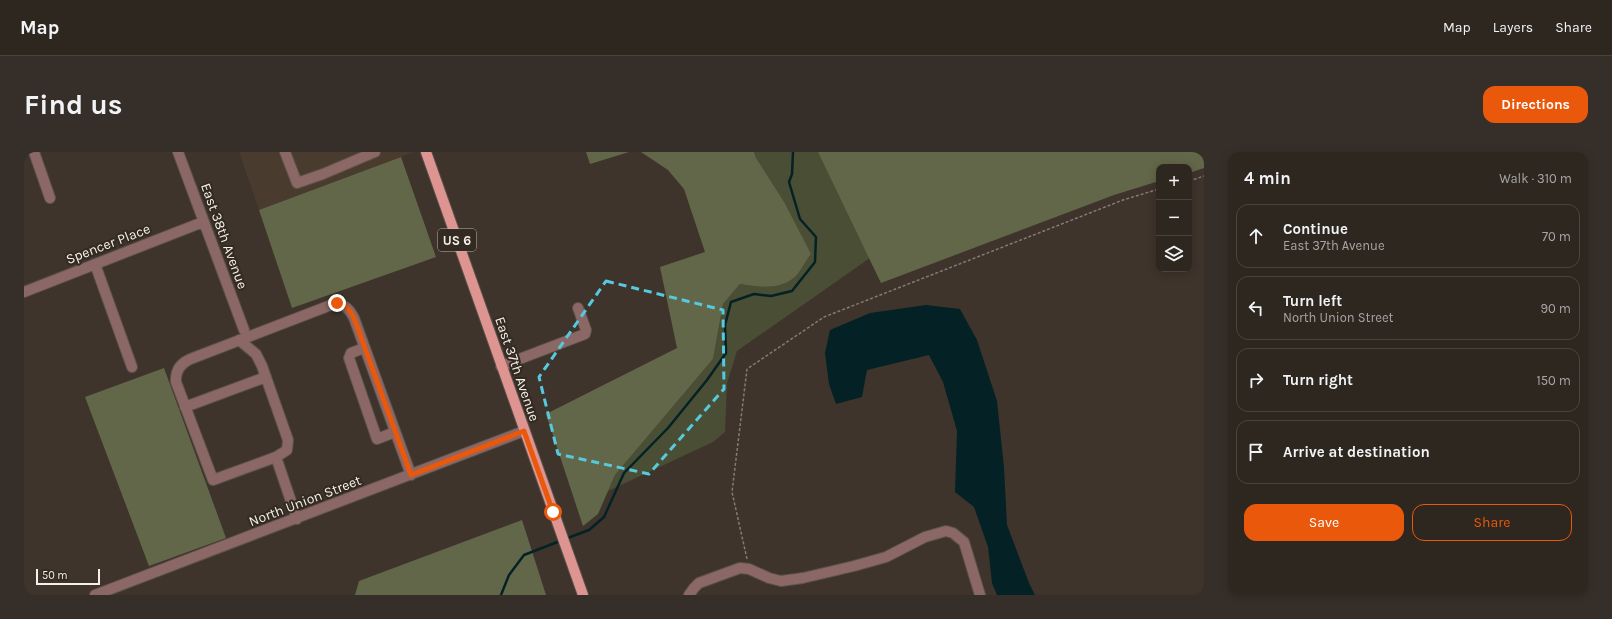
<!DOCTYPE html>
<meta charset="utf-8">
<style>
:root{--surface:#2e2720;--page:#362f29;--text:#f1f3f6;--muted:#a7a5a5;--line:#49443e;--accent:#ea580c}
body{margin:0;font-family:Karla,sans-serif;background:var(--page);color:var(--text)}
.controls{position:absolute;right:12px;top:12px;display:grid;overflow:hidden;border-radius:8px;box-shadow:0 2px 10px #0003}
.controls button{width:36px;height:36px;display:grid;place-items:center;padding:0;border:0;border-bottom:1px solid var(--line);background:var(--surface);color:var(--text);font:20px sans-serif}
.scale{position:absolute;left:12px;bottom:10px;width:64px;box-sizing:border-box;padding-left:4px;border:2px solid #f6f0ea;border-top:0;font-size:11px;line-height:14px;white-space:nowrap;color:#f6f0ea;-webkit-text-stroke:3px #332a21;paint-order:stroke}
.stop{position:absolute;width:12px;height:12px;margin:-9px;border:3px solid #ea580c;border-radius:50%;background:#fff}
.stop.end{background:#ea580c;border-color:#fff;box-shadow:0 1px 4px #0008}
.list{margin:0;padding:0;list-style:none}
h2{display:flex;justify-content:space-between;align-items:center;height:52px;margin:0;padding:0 16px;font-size:17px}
h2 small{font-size:13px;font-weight:400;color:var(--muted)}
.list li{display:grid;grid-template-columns:26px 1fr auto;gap:12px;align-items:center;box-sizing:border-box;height:64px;margin:0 8px 8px;padding:0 8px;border:1px solid var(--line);border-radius:12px}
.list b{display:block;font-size:15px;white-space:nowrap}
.list p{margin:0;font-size:13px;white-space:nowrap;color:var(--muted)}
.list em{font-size:13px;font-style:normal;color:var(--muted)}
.actions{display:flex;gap:8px;padding:12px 16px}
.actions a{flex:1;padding:9px 0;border:1px solid var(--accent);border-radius:12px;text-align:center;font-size:14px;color:var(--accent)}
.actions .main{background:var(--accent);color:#fff}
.icon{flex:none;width:22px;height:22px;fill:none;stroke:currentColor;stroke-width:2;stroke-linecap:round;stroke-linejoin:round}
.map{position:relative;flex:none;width:1180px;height:443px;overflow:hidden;border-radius:12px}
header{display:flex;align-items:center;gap:24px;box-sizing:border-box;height:56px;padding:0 20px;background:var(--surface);border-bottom:1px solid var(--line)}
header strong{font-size:19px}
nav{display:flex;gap:22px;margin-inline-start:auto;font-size:14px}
.intro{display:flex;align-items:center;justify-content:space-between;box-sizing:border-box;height:96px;padding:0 24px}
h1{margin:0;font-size:28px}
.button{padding:10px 18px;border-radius:12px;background:var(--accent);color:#fff;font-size:14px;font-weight:700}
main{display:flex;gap:24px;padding:0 24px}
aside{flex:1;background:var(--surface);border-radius:12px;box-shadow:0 2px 10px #0003}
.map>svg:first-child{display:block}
.commercial{fill:#493b2d}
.green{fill:#4a4e35}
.forest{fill:#636749}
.water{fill:#042226}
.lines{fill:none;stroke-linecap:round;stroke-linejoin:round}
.stream{stroke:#042226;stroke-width:2.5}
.minor-casing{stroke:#5b524a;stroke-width:12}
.major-casing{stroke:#5b524a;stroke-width:12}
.path{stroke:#847b73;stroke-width:1.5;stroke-dasharray:3 2;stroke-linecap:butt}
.minor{stroke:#8b6765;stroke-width:10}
.major{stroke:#de9592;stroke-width:10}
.route{stroke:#ea580c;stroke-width:5}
.marked{fill:none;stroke:#55cade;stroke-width:3;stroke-dasharray:8 5;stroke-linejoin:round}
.labels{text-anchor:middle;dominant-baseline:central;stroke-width:4;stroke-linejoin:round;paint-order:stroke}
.shield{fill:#332a21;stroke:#bcb5ae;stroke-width:1}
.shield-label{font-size:13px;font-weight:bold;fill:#f6f0ea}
.street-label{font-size:14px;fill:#f6f0ea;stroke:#332a21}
</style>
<header>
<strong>Map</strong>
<nav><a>Map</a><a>Layers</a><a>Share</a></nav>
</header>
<div class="intro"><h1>Find us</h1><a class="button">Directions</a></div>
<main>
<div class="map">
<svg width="1180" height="443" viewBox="0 0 1180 443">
<rect width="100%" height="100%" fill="#3e342b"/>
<path class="commercial" d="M215,0H390L235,58Z"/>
<path class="green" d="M730,0H794L846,106L713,199L703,231L701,280L689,290L584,339L591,323L689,207L699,152L716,132C736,135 757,139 773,123C778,117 782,108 787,102L732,6Z"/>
<path class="forest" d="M562,0H605L566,12Z
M617,0H730L732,6L760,50L787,102C782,108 778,117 773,123C757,139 736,135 716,132L699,152L689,207L591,323L574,362L559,374L522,262L653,196L636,115L681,100L660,37L644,18Z
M794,0H1180V16L1165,21V15H1135V29L1090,43L857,131Z
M377,5L412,105L268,156L235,58Z
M140,216L202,386L125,414L61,245Z
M498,368L522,443H331L335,429Z"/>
<path class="water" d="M902,153L936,157L953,188L973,249L980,315L983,373L1005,431L1011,443H973L968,431L964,395L950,355L931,340L933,279L919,230L905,203L843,218L838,245L812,252L805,232L801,201L806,178L846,161Z"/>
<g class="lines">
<path class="stream" d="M541,387L565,378L580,365L600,321L644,276L683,228L702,201L701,173L707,150L730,142L747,144L768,139L791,110L792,85L776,67L765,30L768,22L769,0
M477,443L485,423L500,403L536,389"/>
<g class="minor-casing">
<path id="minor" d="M10,0L26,46
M154,0L220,178
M261,0L273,31L299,22L351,0
M71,112L108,215
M0,140L179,70
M215,188L232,202L238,214L264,288L263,298L252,305
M340,196L327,201L325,206L353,287L371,280
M477,214L561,182L562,178L554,156
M161,255L242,225
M273,367L252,305L189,328L152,230C151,217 158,210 169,206L307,153C319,150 325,156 330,166L387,323
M71,443L500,279
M665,443L670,436L675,431L716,416L725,417L745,426L757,429L779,426L830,414L862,405L901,385L922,379L929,381L940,390L956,443"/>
</g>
<g class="major-casing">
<path id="major" d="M402,0L559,443"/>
</g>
<path class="path" d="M1165,29L1180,24
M723,407L708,340L723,217L800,165L1099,48L1135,37"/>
<use href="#minor" class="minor"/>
<use href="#major" class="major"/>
</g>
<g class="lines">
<path class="route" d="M313,151C322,153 326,158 330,166L387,323L500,279L529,360"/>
</g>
<path class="marked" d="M582,129L699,158L700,237L625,322L534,302L515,225Z"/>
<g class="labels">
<rect class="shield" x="414" y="77" width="38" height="22" rx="3"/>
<g class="shield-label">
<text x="433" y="88">US 6</text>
</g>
<g class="street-label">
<text transform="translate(200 84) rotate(70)">East 38th Avenue</text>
<text transform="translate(84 92) rotate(-21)">Spencer Place</text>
<text transform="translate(493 217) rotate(71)">East 37th Avenue</text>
<text transform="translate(281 349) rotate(-21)">North Union Street</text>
</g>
</g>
</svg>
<div class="controls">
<button>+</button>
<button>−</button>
<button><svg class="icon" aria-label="layers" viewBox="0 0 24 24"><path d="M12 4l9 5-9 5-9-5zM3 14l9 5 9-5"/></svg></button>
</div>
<div class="scale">50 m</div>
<div class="stop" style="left:529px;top:360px"></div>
<div class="stop end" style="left:313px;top:151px"></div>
</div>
<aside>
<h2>4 min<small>Walk · 310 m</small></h2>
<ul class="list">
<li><svg class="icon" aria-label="ahead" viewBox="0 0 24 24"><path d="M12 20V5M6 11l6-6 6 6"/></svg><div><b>Continue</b><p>East 37th Avenue</p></div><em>70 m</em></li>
<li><svg class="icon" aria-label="left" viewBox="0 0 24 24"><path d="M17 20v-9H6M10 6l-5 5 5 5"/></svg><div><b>Turn left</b><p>North Union Street</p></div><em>90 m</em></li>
<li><svg class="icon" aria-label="right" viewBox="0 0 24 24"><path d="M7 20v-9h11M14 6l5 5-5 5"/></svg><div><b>Turn right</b></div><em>150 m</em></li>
<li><svg class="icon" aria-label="arrive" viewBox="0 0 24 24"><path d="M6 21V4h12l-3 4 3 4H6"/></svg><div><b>Arrive at destination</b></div></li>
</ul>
<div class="actions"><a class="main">Save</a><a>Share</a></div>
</aside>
</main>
